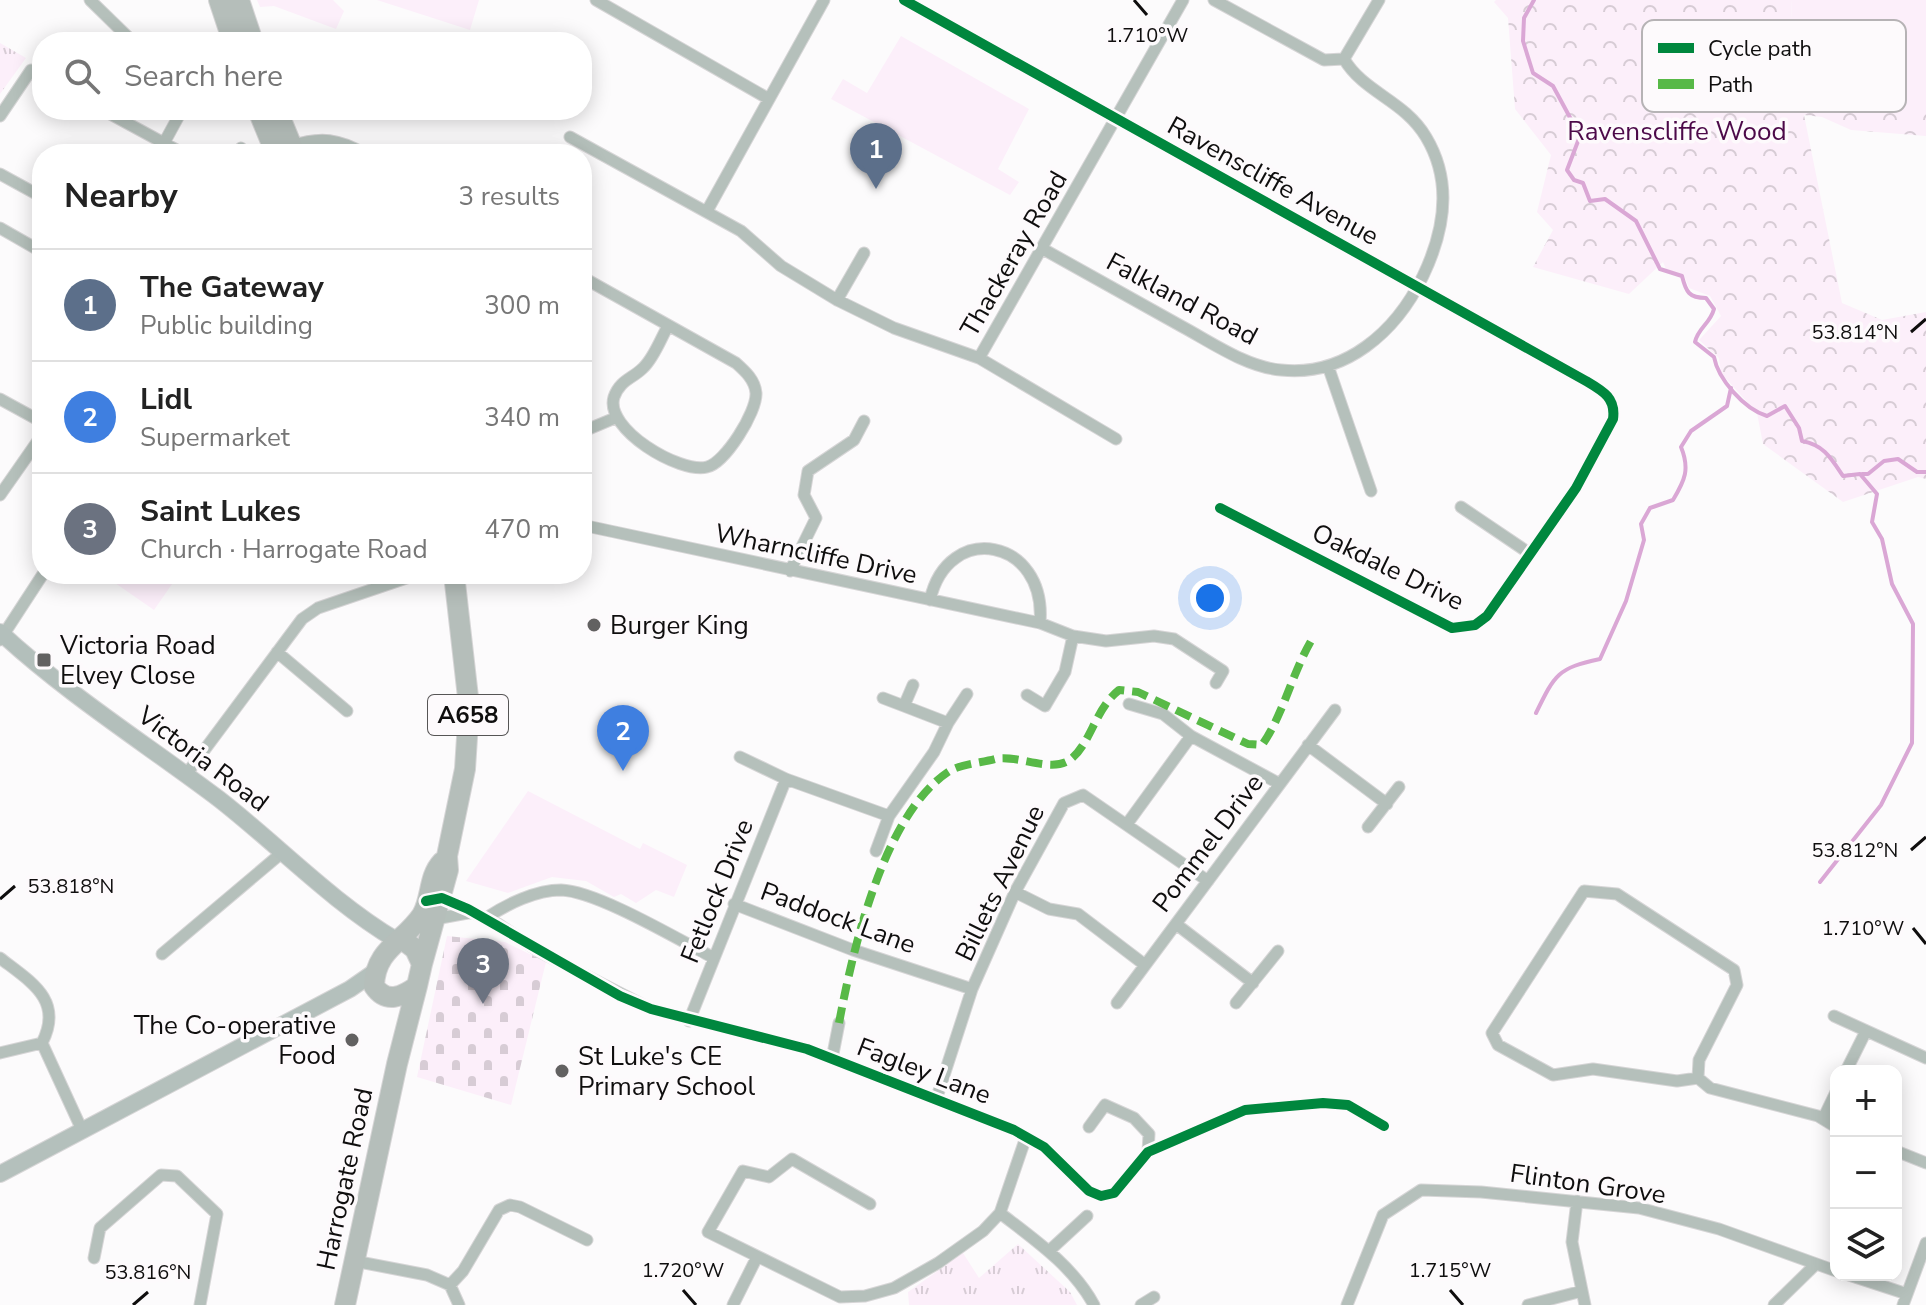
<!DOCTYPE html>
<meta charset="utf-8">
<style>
:root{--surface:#fff;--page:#f2f2f2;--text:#222;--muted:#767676;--line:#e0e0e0;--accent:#7c3aed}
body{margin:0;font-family:"Nunito Sans",sans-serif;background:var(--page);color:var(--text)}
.controls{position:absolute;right:24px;bottom:24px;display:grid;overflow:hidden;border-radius:16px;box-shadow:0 4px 20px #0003}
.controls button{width:72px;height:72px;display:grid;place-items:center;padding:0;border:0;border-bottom:2px solid var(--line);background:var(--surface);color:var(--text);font:40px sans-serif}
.you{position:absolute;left:1210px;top:598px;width:28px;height:28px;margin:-20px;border:6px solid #fff;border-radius:50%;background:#1a73e8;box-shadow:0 0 0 12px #1a73e833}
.badge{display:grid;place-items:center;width:52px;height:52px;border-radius:50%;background:var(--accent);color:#fff;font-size:26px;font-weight:700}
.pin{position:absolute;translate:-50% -66px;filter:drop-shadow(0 2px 4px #0008)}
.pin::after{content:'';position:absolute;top:42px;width:28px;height:24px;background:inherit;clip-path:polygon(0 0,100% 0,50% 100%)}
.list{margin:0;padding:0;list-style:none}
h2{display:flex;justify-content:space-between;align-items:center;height:104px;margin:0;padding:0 32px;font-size:34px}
h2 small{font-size:26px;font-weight:400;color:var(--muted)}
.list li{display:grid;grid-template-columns:52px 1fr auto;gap:24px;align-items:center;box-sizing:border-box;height:112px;padding:0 32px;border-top:2px solid var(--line)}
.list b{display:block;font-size:30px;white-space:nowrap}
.list p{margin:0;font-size:26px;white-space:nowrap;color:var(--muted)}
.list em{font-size:26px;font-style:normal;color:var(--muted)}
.icon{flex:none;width:44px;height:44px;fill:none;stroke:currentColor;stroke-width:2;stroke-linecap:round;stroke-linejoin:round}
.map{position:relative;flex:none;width:1926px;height:1305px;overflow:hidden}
.search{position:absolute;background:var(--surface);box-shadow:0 4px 20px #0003;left:32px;top:32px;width:560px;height:88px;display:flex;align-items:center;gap:20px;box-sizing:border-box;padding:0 28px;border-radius:32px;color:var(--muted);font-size:30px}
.panel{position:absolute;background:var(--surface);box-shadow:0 4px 20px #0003;left:32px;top:144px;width:560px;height:440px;border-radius:32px}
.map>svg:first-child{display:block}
.green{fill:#fceffa}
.forest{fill:url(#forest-crowns)}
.cemetery{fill:url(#cemetery-stones)}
.park{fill:url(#park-tufts)}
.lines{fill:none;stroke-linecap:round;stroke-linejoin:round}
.stream{stroke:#daa7d5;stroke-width:4}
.street-casing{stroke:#d6d5d6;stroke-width:13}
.secondary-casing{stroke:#d6d5d6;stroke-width:18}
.primary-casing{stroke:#d6d5d6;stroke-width:18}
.highway-casing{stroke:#d6d5d6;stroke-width:22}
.street{stroke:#b5c0bb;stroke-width:11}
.secondary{stroke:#b3bfbb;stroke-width:16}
.primary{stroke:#b4c0bc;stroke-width:16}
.highway{stroke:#b5beba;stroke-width:20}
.quiet{stroke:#58b947;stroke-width:8;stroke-dasharray:16 8;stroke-linecap:butt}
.cycleway-casing{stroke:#fdfafc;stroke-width:15}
.cycleway{stroke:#00873e;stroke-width:10}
.ticks{fill:none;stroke:#0f0e0e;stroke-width:3}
.poi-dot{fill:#626161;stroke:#fdfafc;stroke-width:3}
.labels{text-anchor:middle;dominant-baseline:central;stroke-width:7;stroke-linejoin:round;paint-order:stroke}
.shield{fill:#fdfafc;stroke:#565555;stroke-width:2}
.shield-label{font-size:24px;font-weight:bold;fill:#0f0e0e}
.park-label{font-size:26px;fill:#4c0949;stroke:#fdfafc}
.street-label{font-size:26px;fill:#0f0e0e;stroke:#fdfafc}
.poi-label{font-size:26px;fill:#0f0e0e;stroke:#fdfafc;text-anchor:start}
.key{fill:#fdfafc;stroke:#b6b3b5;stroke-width:2}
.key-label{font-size:22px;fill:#0f0e0e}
.ticks-label{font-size:20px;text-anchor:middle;fill:#0f0e0e;stroke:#fdfafc;stroke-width:7;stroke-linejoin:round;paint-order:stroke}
</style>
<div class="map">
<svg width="1926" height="1305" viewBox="0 0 1926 1305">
<defs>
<pattern id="forest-crowns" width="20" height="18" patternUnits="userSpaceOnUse" patternTransform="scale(2)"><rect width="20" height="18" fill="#fceffa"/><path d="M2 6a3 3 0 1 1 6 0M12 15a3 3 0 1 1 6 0" fill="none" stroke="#d7ccd5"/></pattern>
<pattern id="cemetery-stones" width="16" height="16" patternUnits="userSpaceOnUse" patternTransform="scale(2)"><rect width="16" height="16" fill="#fceffa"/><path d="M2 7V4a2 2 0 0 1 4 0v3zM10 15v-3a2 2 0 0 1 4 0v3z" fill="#d7ccd5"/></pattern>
<pattern id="park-tufts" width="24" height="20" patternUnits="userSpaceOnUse" patternTransform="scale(2)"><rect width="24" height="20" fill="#fceffa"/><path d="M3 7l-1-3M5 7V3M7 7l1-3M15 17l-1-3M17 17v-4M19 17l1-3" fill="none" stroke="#d7ccd5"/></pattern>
</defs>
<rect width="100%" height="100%" fill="#fcfbfc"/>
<path class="green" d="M257,0H333L344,11L336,29L274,6L260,7Z
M377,0H479L470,30Z
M1791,0H1926V131L1802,108L1795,75Z
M901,36L1029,109L998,169L1019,182L1010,195L831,99L843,79L867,93Z
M102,574H179L154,610Z
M528,791L640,849L643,843L687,865L674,897L656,890L636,903L621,894L614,897L586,881L552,877L508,893L466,881Z"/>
<path class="forest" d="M1496,0H1791L1795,75L1802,106L1811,89L1858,92L1926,104V136L1851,130L1822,117L1804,115L1842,303L1882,320L1926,312V479L1918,477L1843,502L1763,444L1757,413L1721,373L1719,358L1699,340L1721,316L1710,296L1689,288L1684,275L1666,269L1663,262L1629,294L1533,267L1553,230L1537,212L1551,155L1515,109L1508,18L1494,2Z"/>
<path class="cemetery" d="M447,936L505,942L546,962L511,1105L417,1077Z"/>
<path class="park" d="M0,43L26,58L0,94Z
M1018,1244L1070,1292L1077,1305H909L908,1292L963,1253L979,1278Z"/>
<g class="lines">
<path class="stream" d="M1534,0L1524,18L1523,41L1533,73L1553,86L1580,136L1567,170L1574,180L1583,183L1590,201L1605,199L1636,221L1660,269L1682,276C1686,292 1689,298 1706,298L1714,309C1710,324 1698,328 1695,342L1714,357C1718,379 1744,409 1767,416L1785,406L1799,428L1802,441C1824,445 1831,458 1843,476L1860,474L1877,494L1872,522L1882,539L1892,584L1913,624L1912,743L1881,805L1820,882
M1862,474H1868L1884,461L1898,459L1917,472H1926
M1536,713C1555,674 1558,668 1600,659L1626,601L1644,540L1641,524L1650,508L1673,500C1685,480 1690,469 1681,447L1691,431L1727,406L1731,388"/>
<g class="street-casing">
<path id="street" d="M90,0L133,42
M596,0L769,99
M904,0L1586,381C1603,391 1616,398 1613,419L1576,488L1487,616L1475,625L1452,628L1220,508
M1214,0L1324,60L1344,59
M1344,59L1379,0
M103,110L184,154
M0,116L31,70L42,76
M570,137L741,231L781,266L837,300L894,328L979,358L1183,0
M164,143L182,110
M291,146C321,136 339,139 365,154
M236,154L241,148
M0,174L42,197
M707,211L824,0
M0,228L42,252
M1043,249C1089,275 1135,300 1181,326C1211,342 1246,367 1281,370C1345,377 1396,332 1423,276C1444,232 1453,182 1426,137C1404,100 1364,93 1344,59
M582,277L736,363C745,371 755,380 756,393C757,412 725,463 707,467C680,474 604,429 614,397C620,380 632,379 643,368C654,358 661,338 668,326
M837,300L864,253
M979,358L1116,439
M1328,366L1371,491
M0,399L42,422
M582,427L591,428L615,418
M0,495L42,435
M1461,507L1529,553
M582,525L1040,623L1073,636L1106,641L1154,636L1174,639L1223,671L1216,683
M790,571L816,518L804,495L808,471L854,440L864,421
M930,600C948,520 1047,538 1040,623
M0,640L43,574
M277,652L347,711
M1027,695L1045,706L1065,672L1073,636
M883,698L904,706L913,685
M1129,704L1163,714L1191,736L1280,784
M904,706L948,723L967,694
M1308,745L1387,804
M740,757L786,779L889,816
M185,776L302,619L318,608L418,574
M1127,824L1191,736
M1368,827L1399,787
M876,851L889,816L934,752L948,723
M1015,892L1049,909L1078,914L1145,965
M439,898L498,924L540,952L651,1009L807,1049L1014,1130L1044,1147L1089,1191L1101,1196L1114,1193L1148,1152L1245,1110L1323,1103L1348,1105L1384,1126
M734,904L853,950L972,989
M486,918C507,904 536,890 561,890C597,891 679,940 714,958
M435,919L473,912
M1176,924L1253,983
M162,954L284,851
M0,958C31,982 64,1000 42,1043L0,1053
M1117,1003L1335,710
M1236,1003L1278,951
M1834,1016L1926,1058
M689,1021L786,779
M42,1043L82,1130
M832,1059L839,1023
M1846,1071L1866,1031
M1698,1078L1677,1081L1593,1069L1553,1075L1498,1045L1492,1033L1584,891L1617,894L1734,970L1737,985L1699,1060L1698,1078L1710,1088L1818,1116L1836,1127
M936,1100L972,989L1015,892L1064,803L1083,795L1208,881
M1823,1119L1836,1092
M1089,1127L1105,1105L1134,1118L1149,1134L1148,1152
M1896,1151L1926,1163
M1577,1201L1572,1242L1585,1305
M870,1204L792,1159L769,1177L743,1171L708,1232L840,1297L865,1296L894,1288L938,1263L983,1231L1000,1213L1026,1137
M1000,1213C1035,1240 1073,1266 1094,1305
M1049,1251L1087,1216
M94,1258L100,1228L161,1175L177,1176L217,1214L200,1305
M354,1261L427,1275L450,1285
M1849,1275L1907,1294
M459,1305L450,1285L463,1271L499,1210L510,1205L520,1207L587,1240
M733,1305L757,1257
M1141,1305L1154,1297
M1347,1305L1383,1215L1421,1190L1481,1192L1639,1208L1719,1229L1836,1271
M1528,1305L1582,1291
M1774,1305L1816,1264
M1903,1305L1926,1243"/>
</g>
<g class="secondary-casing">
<path id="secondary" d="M0,632C67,694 146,744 219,799C278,845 332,902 396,940"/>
</g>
<g class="primary-casing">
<path id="primary" d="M0,1174L350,989L376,971"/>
</g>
<g class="highway-casing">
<path id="highway" d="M219,0L233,42
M239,0L253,42
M258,110L276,154
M277,110L295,154
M402,939L415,949L422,964L417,986C402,997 386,1004 374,986C375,949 404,942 422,915C432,899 428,877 442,862
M422,964L448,870L447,856L465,769L469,706L454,574
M345,1305L397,1064L417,986"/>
</g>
<use href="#street" class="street"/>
<use href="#secondary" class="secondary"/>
<use href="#primary" class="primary"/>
<use href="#highway" class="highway"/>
<path class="quiet" d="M839,1023C853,949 883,816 948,772C960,764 980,763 995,759C1017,754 1053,774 1071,759C1091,743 1095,709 1119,690L1138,692L1248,744L1262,745C1283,715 1292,674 1311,641"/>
<g class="cycleway-casing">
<path id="cycleway" d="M904,0L1586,381C1603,391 1616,398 1613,419L1576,488L1487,616L1475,625L1452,628L1220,508
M426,901L442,898L468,909L620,996L651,1009L807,1049L1014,1130L1044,1147L1089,1191L1101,1196L1114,1193L1148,1152L1245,1110L1323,1103L1348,1105L1384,1126"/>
</g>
<use href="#cycleway" class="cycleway"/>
</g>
<path class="ticks" d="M1134,0L1147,15M1911,332L1926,319M1911,850L1926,837M0,899L15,886M1913,928L1926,944M683,1290L696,1305M1450,1290L1463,1305M133,1305L148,1292"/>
<g class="poi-dot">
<circle cx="594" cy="625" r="8"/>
<rect x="36" y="652" width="16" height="16" rx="4"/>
<circle cx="352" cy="1040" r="8"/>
<circle cx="562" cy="1071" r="8"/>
</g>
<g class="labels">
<rect class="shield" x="428" y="695" width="80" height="40" rx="6"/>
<g class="shield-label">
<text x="468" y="715">A658</text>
</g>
<g class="park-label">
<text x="1677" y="131">Ravenscliffe Wood</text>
</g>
<g class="street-label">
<text transform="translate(1273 181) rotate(29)">Ravenscliffe Avenue</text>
<text transform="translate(1014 254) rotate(-60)">Thackeray Road</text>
<text transform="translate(1182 299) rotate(28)">Falkland Road</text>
<text transform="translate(816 554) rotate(12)">Wharncliffe Drive</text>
<text transform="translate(1388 567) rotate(26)">Oakdale Drive</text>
<text transform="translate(203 759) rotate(37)">Victoria Road</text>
<text transform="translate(1208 843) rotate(-53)">Pommel Drive</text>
<text transform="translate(1000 883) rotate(-64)">Billets Avenue</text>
<text transform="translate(717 891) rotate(-68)">Fetlock Drive</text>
<text transform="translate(838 918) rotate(20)">Paddock Lane</text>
<text transform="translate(924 1071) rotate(21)">Fagley Lane</text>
<text transform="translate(345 1179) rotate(-78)">Harrogate Road</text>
<text transform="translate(1588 1184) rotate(8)">Flinton Grove</text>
</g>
<g class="poi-label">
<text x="610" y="625">Burger King</text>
<text x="60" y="645">Victoria Road<tspan x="60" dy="30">Elvey Close</tspan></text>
<text x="336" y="1025" text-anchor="end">The Co-operative<tspan x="336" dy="30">Food</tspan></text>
<text x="578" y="1056">St Luke's CE<tspan x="578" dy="30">Primary School</tspan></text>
</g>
</g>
<rect x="1642" y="20" width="264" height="92" rx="12" class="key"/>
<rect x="1658" y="43" width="36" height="10" fill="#00873e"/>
<rect x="1658" y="79" width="36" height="10" fill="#58b947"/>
<g class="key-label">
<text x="1708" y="56">Cycle path</text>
<text x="1708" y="92">Path</text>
</g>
<g class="ticks-label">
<text x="1147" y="42">1.710°W</text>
<text x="1855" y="339">53.814°N</text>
<text x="1855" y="857">53.812°N</text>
<text x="71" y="893">53.818°N</text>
<text x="1863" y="935">1.710°W</text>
<text x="683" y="1277">1.720°W</text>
<text x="1450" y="1277">1.715°W</text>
<text x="148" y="1279">53.816°N</text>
</g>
</svg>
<div class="controls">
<button>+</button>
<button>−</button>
<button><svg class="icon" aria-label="layers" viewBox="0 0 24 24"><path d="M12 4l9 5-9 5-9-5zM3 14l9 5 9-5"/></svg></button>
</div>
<div class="you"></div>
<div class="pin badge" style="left:876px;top:189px;background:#5c6f8a">1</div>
<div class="pin badge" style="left:623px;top:771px;background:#3f7fe0">2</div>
<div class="pin badge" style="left:483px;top:1004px;background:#6b7280">3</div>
<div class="search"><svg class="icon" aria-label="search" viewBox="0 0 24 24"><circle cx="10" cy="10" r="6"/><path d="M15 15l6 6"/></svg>Search here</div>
<section class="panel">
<h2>Nearby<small>3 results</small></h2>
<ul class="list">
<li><span class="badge" style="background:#5c6f8a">1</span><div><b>The Gateway</b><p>Public building</p></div><em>300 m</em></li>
<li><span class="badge" style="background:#3f7fe0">2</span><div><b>Lidl</b><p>Supermarket</p></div><em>340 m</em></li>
<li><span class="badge" style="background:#6b7280">3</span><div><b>Saint Lukes</b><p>Church · Harrogate Road</p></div><em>470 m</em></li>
</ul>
</section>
</div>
